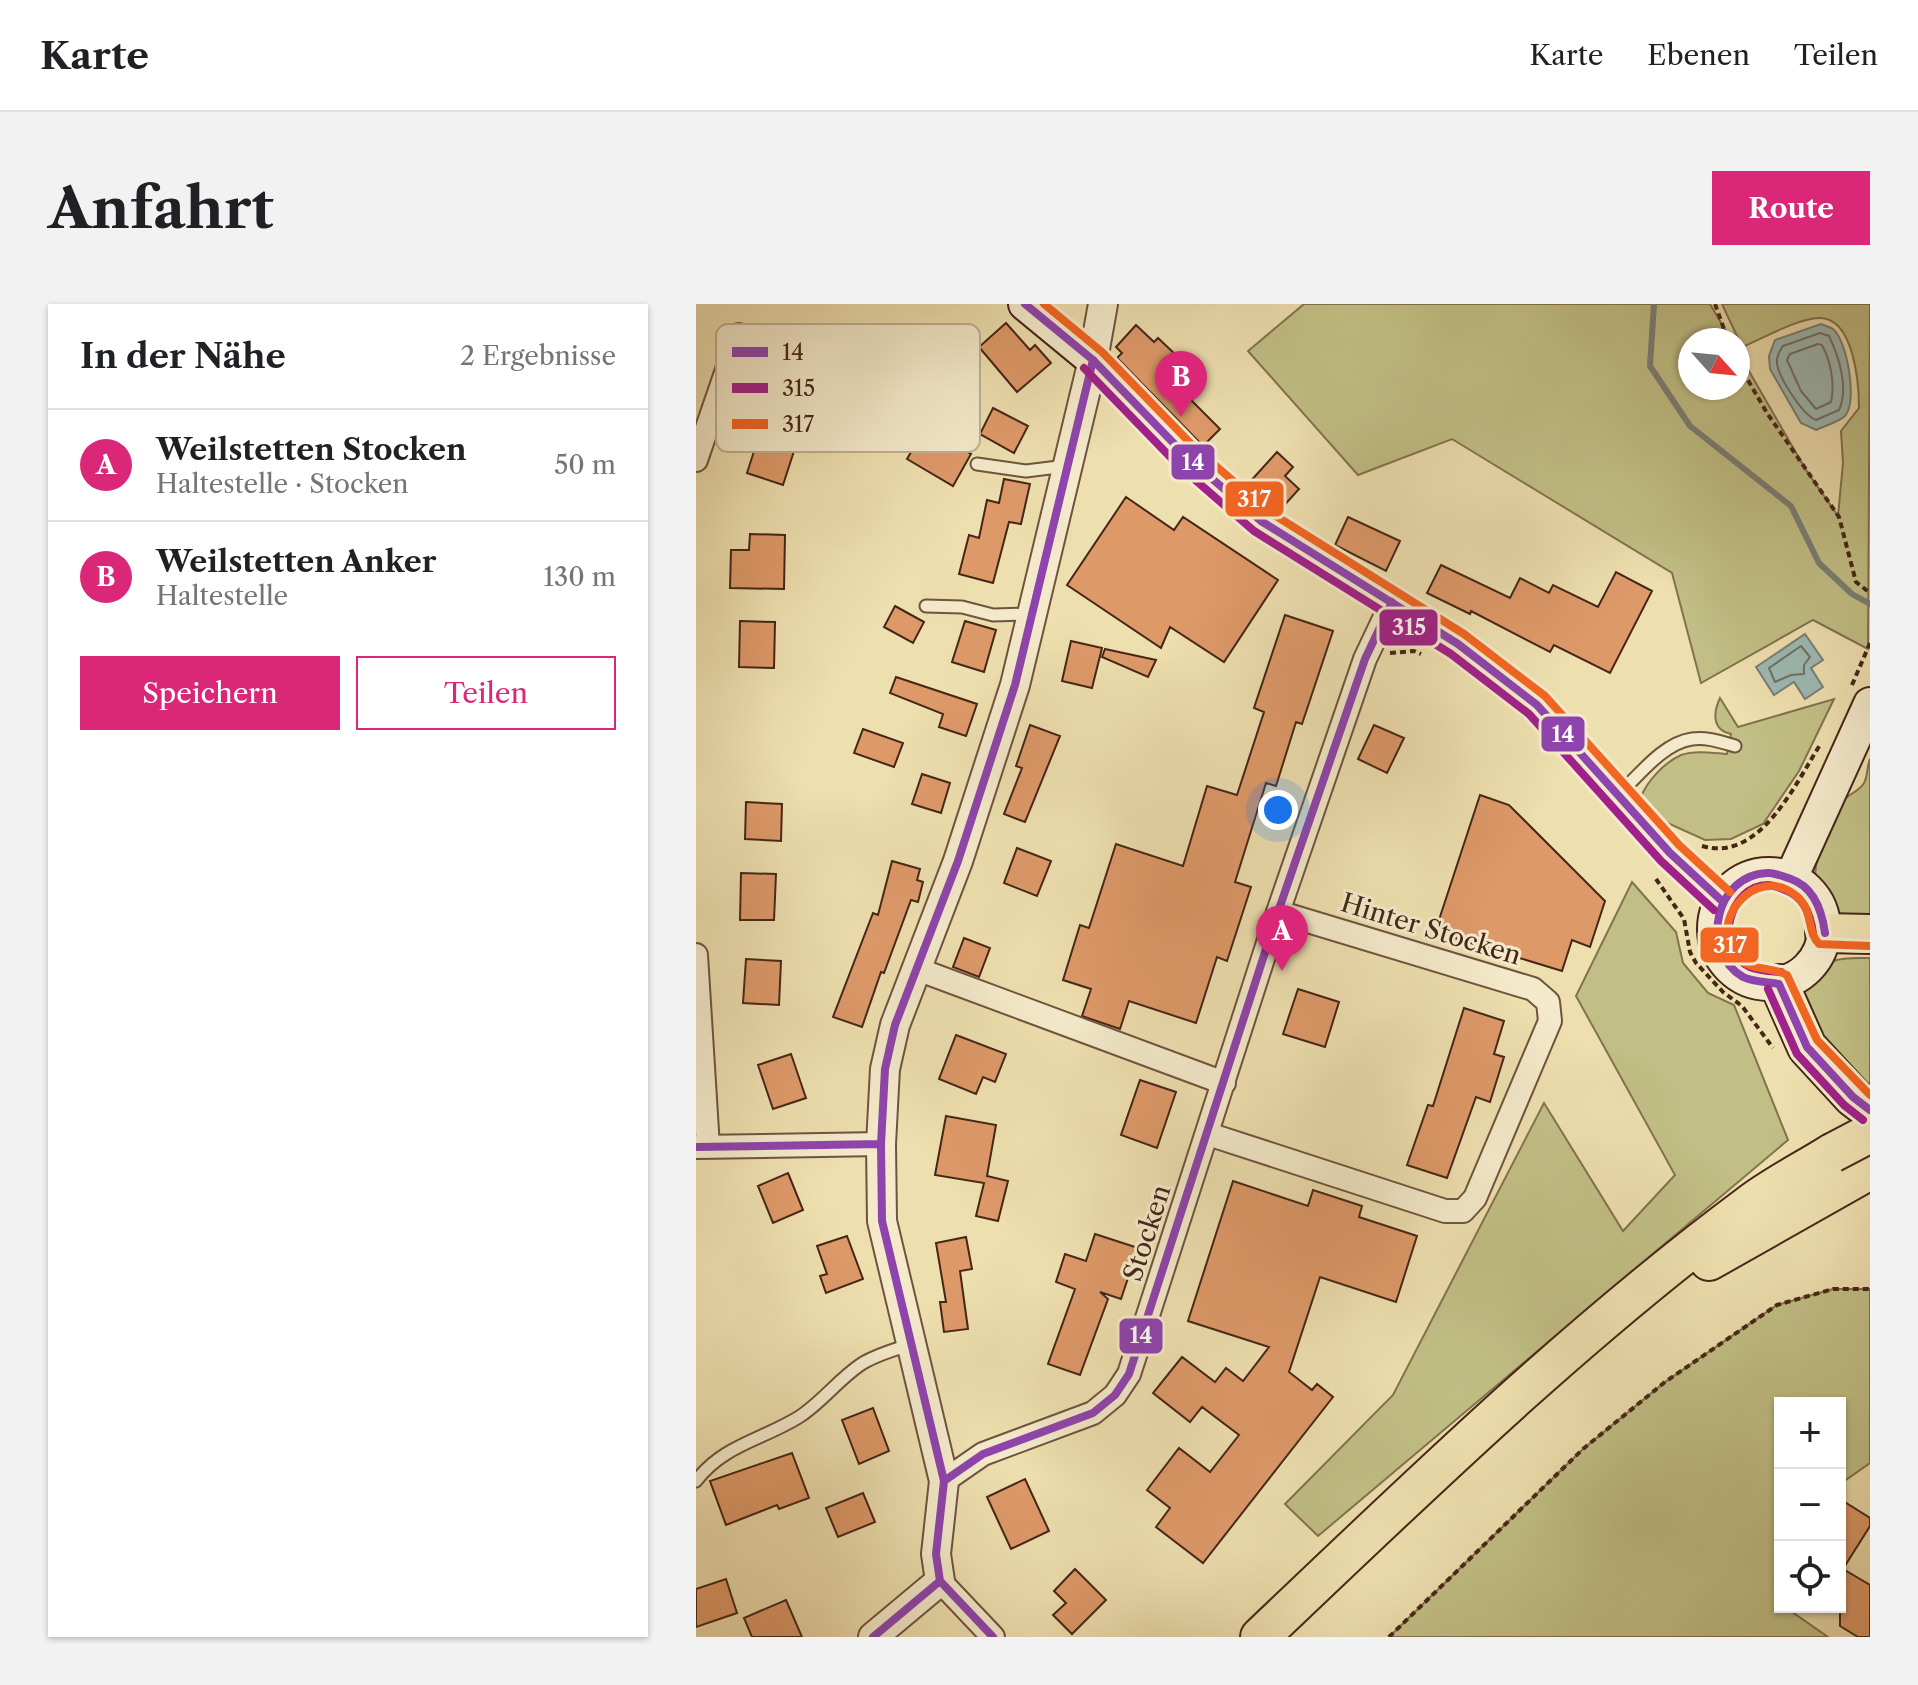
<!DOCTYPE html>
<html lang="de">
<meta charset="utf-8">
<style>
:root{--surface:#fff;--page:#f2f2f2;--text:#202124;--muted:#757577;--line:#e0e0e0;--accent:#db2777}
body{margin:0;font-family:"Libre Caslon Text",serif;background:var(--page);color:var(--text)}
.controls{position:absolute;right:24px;bottom:24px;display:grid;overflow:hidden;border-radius:0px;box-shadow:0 2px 6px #0004}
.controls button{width:72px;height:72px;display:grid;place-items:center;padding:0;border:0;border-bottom:2px solid var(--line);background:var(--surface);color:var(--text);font:40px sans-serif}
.compass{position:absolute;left:982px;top:24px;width:72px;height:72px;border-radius:50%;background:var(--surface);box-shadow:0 2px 6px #0004;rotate:117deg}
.you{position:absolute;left:582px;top:506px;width:28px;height:28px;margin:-20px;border:6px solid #fff;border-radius:50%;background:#1a73e8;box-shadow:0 0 0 12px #1a73e833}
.badge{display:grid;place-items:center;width:52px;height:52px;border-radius:50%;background:var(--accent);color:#fff;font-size:26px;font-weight:700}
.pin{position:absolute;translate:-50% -66px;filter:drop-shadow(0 2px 4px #0008)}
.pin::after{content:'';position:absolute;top:42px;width:28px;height:24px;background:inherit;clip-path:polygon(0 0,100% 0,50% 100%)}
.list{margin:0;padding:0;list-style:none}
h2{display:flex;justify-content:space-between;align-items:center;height:104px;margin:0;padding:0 32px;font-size:34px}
h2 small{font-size:26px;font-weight:400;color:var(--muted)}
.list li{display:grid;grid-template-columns:52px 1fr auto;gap:24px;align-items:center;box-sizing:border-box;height:112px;padding:0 32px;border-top:2px solid var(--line)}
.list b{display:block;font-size:30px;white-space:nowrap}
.list p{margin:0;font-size:26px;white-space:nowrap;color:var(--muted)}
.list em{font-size:26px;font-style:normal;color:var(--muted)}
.actions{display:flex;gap:16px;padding:24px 32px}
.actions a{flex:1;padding:18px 0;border:2px solid var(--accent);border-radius:0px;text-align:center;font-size:28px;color:var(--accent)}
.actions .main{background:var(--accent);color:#fff}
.icon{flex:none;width:44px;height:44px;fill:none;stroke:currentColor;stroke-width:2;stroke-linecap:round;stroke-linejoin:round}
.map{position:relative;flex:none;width:1174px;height:1333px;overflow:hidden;border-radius:0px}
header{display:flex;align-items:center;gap:48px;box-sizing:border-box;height:112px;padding:0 40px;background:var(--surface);border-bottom:2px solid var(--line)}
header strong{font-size:38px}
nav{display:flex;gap:44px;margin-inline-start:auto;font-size:28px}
.intro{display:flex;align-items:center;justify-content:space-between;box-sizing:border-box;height:192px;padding:0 48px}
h1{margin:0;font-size:56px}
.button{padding:20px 36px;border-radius:0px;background:var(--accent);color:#fff;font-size:28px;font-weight:700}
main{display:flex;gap:48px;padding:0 48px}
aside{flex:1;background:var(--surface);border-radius:0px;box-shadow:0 2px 6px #0004}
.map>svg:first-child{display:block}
.green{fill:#c1bf85;stroke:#83724e;stroke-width:2}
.water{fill:#9dbab4;stroke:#7a7f75;stroke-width:2}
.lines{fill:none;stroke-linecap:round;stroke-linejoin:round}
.shore{stroke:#717066;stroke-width:2}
.stream{stroke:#7a7f75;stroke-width:6}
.building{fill:#de9969;stroke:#452617;stroke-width:2}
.service-casing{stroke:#6f543d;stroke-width:15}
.minor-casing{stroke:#6f543d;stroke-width:26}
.tertiary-casing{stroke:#6f543d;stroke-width:32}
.secondary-casing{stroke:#452617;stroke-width:36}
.trunk-casing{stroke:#452617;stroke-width:42}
.path{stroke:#452617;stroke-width:4;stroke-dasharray:6 4;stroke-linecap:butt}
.service{stroke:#f4eacb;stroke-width:11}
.minor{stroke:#f4eacb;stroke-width:22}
.tertiary{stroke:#f4eacb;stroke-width:28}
.secondary{stroke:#f4eacb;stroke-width:32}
.trunk{stroke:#eedfaf;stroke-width:38}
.trunk-bridge-casing{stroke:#452617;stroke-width:42;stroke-linecap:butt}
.trunk-bridge{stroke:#eedfaf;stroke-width:38}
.bus-1-casing{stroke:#f4eacb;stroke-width:14}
.bus-2-casing{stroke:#f4eacb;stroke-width:14}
.bus-3-casing{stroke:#f4eacb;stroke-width:14}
.bus-1{stroke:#8e44ad;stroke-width:8}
.bus-2{stroke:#a1218a;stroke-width:8}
.bus-3{stroke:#f26522;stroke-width:8}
.labels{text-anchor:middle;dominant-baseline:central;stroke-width:6;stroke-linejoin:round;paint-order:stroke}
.street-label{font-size:26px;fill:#452617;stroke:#f4eacb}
.key{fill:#f4eacb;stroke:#c0af95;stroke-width:2}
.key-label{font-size:22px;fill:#452617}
.line-badge{stroke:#f4eacb;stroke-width:3}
.badge-label{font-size:22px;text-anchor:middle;font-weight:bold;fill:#fff}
</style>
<header>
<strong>Karte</strong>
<nav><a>Karte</a><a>Ebenen</a><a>Teilen</a></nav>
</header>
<div class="intro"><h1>Anfahrt</h1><a class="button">Route</a></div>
<main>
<aside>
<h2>In der Nähe<small>2 Ergebnisse</small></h2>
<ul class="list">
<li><span class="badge">A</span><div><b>Weilstetten Stocken</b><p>Haltestelle · Stocken</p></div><em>50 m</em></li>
<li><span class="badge">B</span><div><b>Weilstetten Anker</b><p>Haltestelle</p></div><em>130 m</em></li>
</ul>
<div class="actions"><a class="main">Speichern</a><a>Teilen</a></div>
</aside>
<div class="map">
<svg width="1174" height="1333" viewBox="0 0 1174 1333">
<rect width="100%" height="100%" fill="#eedfaf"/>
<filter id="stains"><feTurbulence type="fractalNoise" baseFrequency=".0025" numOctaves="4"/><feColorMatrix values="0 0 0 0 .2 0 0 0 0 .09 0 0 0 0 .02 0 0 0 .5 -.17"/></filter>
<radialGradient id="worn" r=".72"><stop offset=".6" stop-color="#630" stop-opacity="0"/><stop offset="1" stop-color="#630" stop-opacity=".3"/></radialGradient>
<path class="green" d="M608,0H1014L1035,36H994V84H1042V48L1110,166L1142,212L1147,159L1145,127L1163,104C1163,80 1158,13 1123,14C1100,15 1068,34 1046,43L1026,0H1174L1172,345L1117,316L1005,379L976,269L756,135L662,171L552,47Z
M1024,394L1042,423L1138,395L1103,467L1067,520L1035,535L1009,536L967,517L945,493C951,477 969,458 985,451C999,446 1017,449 1031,450L1035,430C1016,426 1017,409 1024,394Z
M1174,455V616C1166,615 1157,615 1149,613C1096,595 1126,532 1145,499C1150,491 1163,488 1168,479C1172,472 1171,462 1174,455Z
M936,578L980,628L987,659L1012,689L1038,701L1092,836L622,1232L589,1200L697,1091L848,799L927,927L979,871L880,692Z
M1174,654V789C1157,773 1134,757 1120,738C1099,710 1100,668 1137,657C1148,653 1162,654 1174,654Z
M1137,985H1174V1159L1144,1180V1099H1084V1284L1079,1296L1084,1303H1089L1132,1333H693L887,1145L969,1078L1081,1001Z"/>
<path class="water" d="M1125,20C1129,22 1134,23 1137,25C1151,36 1162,98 1149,112C1143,118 1128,122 1120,126L1105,119L1074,65L1073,52L1079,36Z
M1109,330L1127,356L1115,364L1127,383L1109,395L1098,378L1078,391L1060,363Z"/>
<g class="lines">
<path class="shore" d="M1124,29L1133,32C1143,53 1153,84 1143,106L1120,116C1107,111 1079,70 1081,55C1082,50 1084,46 1087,42Z
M1122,40L1126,41C1135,58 1139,80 1135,98L1120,105L1105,87L1091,56L1094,50Z
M1105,342L1114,353L1108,361V370L1095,371L1079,378L1073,364Z"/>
<path class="stream" d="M958,0L954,62L994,122L1095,202L1123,259L1156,290L1174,300"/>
</g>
<path class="building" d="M310,19L334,46L339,41L355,59L321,88L283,43Z
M440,21L458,38L462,34L482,53L471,65L488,82L485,86L524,125L507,142L421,54L426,49L420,43Z
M68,62L115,78L92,145L98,147L87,181L51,169L71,107L54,101Z
M297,104L332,122L318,149L284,130Z
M229,124L275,150L257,182L211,155Z
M581,148L597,163L589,172L603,185L584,206L552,180Z
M308,175L334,180L325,220L313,218L297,279L263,270L273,231L283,234L291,196L303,199Z
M430,193L478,226L487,213L582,276L528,358L474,323L465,344L371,281Z
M652,213L704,237L690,267L639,241Z
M54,230L89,231L88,285L34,284L35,246H53Z
M745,261L814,294L824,274L853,289L857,281L902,303L920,268L956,287L914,369L858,341L854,348L775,307L774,310L731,289Z
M199,302L228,318L217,339L188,323Z
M589,311L637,327L606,420L600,418L580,482L570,479L539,578L555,583L531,657L521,653L500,719L433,697L424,725L386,712L395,685L367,676L384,621L393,624L420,540L487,562L511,482L541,491L568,408L558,404Z
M44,317L79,318L78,364L43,363Z
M269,317L300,326L288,368L256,358Z
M375,337L406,344L396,384L366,377Z
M409,345L460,356L452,373L406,353Z
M200,373L281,400L270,432L243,423L247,410L194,389Z
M334,421L364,432L329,518L308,510L326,464L320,462Z
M678,421L708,434L691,469L662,455Z
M167,425L207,439L198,463L158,449Z
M226,470L254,479L245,509L216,500Z
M784,491L813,501L909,597L894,643L876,636L866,667L739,628Z
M50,498L86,500L85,537L49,535Z
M321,544L355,557L341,592L308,579Z
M196,557L224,565L221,576L227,578L222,598L215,596L188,669L185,668L166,723L137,713L177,609L182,611Z
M45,569L80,570L78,616H44Z
M268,634L294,644L283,673L257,663Z
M50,655L85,657L83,701L47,699Z
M602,685L643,698L629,743L587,730Z
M768,704L808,717L798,750L808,753L794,798L780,793L751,874L711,861L732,801L737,802Z
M260,731L310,750L299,778L287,773L280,790L243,775Z
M95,750L110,794L77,805L62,761Z
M444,776L480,788L461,844L425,831Z
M250,812L300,821L291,872L312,877L302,917L280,912L288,879L239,871Z
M92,869L107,906L77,919L62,882Z
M537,877L612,902L617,886L666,902L663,913L721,932L700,998L624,973L593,1068L616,1086L621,1080L637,1093L507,1259L460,1223L474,1204L451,1186L483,1144L514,1168L543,1131L506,1103L494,1118L457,1089L486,1053L519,1078L530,1064L547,1077L573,1043L492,1017Z
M399,930L442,944L425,995L404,988L412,995L384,1071L352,1060L379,985L360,978L369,950L390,957Z
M151,932L167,975L130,989L124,972L131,970L121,942Z
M270,933L276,965L264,967L272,1025L248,1028L244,998H250L240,939Z
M177,1104L193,1147L163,1160L146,1116Z
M96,1149L113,1194L83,1205L81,1201L30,1221L14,1177Z
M329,1175L353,1227L315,1245L291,1193Z
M167,1189L179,1218L142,1233L130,1204Z
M1144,1195L1174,1214V1222L1147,1265L1174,1281V1333H1162L1144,1322Z
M379,1265L410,1296L376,1330L357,1311L370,1299L358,1287Z
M30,1275L41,1309L0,1323V1285Z
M90,1296L106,1333H56L48,1314Z"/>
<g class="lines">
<g class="service-casing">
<path id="service" d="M281,160L330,167L370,162
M230,302L266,303L297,311L335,310
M927,490L926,487C945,469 968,439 996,435C1011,433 1025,438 1039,442
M0,1177C27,1141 66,1136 103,1113C125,1099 142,1076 164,1061C178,1051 199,1046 215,1040"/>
</g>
<g class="minor-casing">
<path id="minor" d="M0,156L43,31
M0,651L12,843
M221,665L528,779
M512,830L749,907H767L779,894L854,717L852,698L837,685L582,608
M0,843L185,840
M248,1177L287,1150L397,1109L419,1091L433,1070L582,608L669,355L696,298
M244,1277L297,1333"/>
</g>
<g class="tertiary-casing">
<path id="tertiary" d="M177,1333L244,1277L240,1250L248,1177L186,917L185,840L189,765L199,721L262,557L319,381L397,56L407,0"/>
</g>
<g class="secondary-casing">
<path id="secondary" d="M329,0L397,56L491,153L565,217L762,340L841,401L974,549L1026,597
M1018 625a55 55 0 1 1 110 0a55 55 0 1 1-110 0Z
M1095,574L1174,400"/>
</g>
<g class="trunk-casing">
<path id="trunk" d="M1129,629L1174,630
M1083,680L1111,743L1157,793L1174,806
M1013,957L1174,866
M564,1333C722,1183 878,1031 1054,900C1079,881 1109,866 1136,849"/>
</g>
<path class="path" d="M1019,0L1032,36
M1042,59L1071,109L1143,213L1160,278L1174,289
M694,349L718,347L725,350
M1156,381L1174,339
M1006,542C1064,559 1099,480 1124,441
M960,575L988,615L994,648L1000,659L1027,688L1046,702L1077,744
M693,1333L887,1145L969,1078L1081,1001L1137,985H1174"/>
<use href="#service" class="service"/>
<use href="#minor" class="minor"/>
<use href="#tertiary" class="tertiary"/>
<use href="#secondary" class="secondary"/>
<use href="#trunk" class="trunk"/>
<g class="trunk-bridge-casing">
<path id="trunk-bridge" d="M1136,849L1174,829"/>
</g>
<use href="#trunk-bridge" class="trunk-bridge"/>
<g class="bus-1-casing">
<path id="bus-1" d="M329,0L397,56L491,153L565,217L762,340L841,401L974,549L1026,597
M1129,629C1126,607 1118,583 1095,575C1088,573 1078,568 1071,569C1019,571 1003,647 1047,673C1057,678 1072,678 1083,680L1111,743L1157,793L1174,806
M0,843L185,840
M248,1177L287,1150L397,1109L419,1091L433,1070L582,608L669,355L696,298
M244,1277L240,1250L248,1177L186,917L185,840L189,765L199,721L262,557L319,381L397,56
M244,1277L297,1333
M177,1333L244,1277"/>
</g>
<g class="bus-2-casing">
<path id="bus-2" d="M388,64L482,161L558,227L755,350L833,410L965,557L1018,606
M1085,668C1076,667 1063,667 1054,663C1017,647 1032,581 1072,581C1077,581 1084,584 1089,586C1109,593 1115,612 1117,630
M1072,685L1101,750L1148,801L1167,816"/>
</g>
<g class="bus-3-casing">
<path id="bus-3" d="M348,0L406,48L499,144L572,207L768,330L849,392L983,541L1034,588
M1174,642L1123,640C1110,627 1118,605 1099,591C1058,559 1011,620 1040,652C1055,668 1074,662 1091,671L1121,736L1174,791"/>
</g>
<use href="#bus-1" class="bus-1"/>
<use href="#bus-2" class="bus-2"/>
<use href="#bus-3" class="bus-3"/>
</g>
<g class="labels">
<g class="street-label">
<text transform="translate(735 625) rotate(17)">Hinter Stocken</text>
<text transform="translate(451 929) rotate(-72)">Stocken</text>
</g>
</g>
<rect x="20" y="20" width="264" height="128" rx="12" class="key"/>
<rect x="36" y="43" width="36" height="10" fill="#8e44ad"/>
<rect x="36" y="79" width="36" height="10" fill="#a1218a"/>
<rect x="36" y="115" width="36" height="10" fill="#f26522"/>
<g class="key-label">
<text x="86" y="56">14</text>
<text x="86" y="92">315</text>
<text x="86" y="128">317</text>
</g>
<g class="line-badge">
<rect x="474" y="139" width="46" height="38" rx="8" fill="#8e44ad"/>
<rect x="528" y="176" width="61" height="38" rx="8" fill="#f26522"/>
<rect x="682" y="304" width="61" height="39" rx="8" fill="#a1218a"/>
<rect x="844" y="411" width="46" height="38" rx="8" fill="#8e44ad"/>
<rect x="1003" y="622" width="61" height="38" rx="8" fill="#f26522"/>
<rect x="422" y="1013" width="46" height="38" rx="8" fill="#8e44ad"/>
</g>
<g class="badge-label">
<text x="497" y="166">14</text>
<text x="558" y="203">317</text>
<text x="713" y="331">315</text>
<text x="867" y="438">14</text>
<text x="1034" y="649">317</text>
<text x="445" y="1039">14</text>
</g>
<rect width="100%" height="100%" filter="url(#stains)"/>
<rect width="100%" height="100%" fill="url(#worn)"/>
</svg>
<div class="controls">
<button>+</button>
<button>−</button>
<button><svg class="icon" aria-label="locate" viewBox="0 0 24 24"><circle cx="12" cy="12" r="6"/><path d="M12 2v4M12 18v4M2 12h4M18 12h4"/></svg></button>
</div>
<svg class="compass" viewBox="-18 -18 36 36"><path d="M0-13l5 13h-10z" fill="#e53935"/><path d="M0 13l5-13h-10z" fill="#757577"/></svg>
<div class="you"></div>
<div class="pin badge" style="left:586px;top:667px">A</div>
<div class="pin badge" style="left:485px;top:113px">B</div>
</div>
</main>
